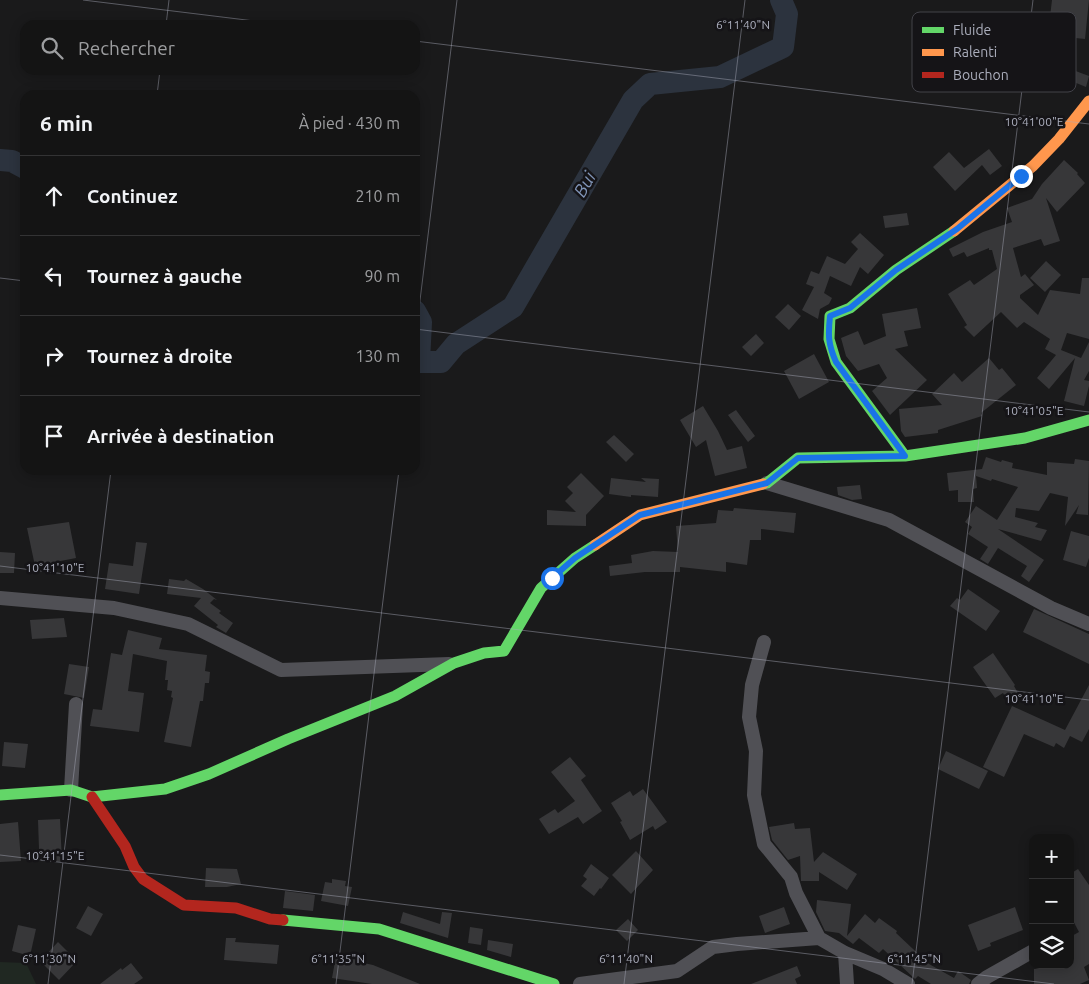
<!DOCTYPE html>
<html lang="fr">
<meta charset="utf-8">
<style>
:root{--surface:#141414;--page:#212122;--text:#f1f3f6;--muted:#9d9ea0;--line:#333334}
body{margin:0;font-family:Ubuntu,sans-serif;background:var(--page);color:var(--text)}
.controls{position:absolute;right:15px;bottom:15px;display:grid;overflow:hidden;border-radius:10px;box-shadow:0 2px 12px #0003}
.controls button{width:45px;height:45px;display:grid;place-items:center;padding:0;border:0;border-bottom:1px solid var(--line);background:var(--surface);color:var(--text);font:25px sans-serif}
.stop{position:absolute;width:15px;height:15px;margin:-11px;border:4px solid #1a73e8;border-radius:50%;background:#fff}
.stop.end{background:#1a73e8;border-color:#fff;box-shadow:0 1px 5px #0008}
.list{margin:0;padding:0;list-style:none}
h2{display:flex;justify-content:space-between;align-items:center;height:65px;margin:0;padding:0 20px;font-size:21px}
h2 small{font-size:16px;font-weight:400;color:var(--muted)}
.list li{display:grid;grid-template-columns:32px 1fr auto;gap:15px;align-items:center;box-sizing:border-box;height:80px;padding:0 20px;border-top:1px solid var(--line)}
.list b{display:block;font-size:19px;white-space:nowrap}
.list em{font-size:16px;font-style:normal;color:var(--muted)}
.icon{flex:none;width:28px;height:28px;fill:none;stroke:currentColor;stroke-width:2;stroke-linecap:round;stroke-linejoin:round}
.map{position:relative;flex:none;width:1089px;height:984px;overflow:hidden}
.search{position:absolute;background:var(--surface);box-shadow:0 2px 12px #0003;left:20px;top:20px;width:400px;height:55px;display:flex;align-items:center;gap:12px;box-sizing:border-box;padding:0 18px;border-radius:15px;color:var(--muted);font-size:19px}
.panel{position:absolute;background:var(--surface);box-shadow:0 2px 12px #0003;left:20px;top:90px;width:400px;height:385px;border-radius:15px}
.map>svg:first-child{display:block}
.green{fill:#202822}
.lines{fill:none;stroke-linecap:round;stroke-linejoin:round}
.river{stroke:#2c333e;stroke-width:22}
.building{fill:#373739}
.street{stroke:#505055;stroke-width:14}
.fast{stroke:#63d668;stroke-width:11}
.slow{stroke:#ff974d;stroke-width:11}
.jam{stroke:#b3261e;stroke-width:11}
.route{stroke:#1a73e8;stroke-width:6}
.ticks{fill:none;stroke:#abaebc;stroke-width:1;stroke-opacity:0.45}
.labels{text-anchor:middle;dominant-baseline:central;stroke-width:5;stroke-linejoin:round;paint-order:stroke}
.water-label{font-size:18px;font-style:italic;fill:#8195b8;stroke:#151417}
.key{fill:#151417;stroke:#424249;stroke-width:1}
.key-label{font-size:14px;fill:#abaebc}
.ticks-label{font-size:12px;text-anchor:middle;fill:#abaebc;stroke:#151417;stroke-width:5;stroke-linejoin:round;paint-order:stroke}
</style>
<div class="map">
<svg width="1089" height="984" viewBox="0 0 1089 984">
<rect width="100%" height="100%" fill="#1a1a1b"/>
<path class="green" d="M0,962L26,963L36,984H0Z"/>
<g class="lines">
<path class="river" d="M0,160L12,161L25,168
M415,311L421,322L419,362H441L456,344L513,307L633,100L650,84L720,77L783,47L787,14L781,0"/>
</g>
<path class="building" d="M1052,0H1089L1085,39L1066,37L1065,44L1062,43L1061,59L1040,57L1042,41H1039L1042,16L1050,17Z
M1073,70L1089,76L1086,87L1069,80Z
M989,149L1002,166L990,175L982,165L955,191L933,167L949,152L964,168Z
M1064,160L1078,173L1077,174L1085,183L1057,212L1046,198L1060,241L1044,246L1041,239L1013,248L1021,277L1025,274L1034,285L1020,295V298L1038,315L1050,290L1080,294L1082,278H1089V339L1067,333L1061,350L1081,358L1089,342V371L1084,380L1089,381V386L1084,406L1064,401L1075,358L1049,389L1037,378L1056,355L1045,349L1050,339L1024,322L1017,328L1001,312L974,337L964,327L967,325L948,294L970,280L974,285L997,269L992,250H989V248L967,257L964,252L953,257L949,249L983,232L1012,222L1007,208L1032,199L1042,184Z
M907,213L909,225L885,228L883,216Z
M860,233L884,255L868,274L860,267L851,286L830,276L824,293L832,298L829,304L820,309L818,319L802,310L814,287L806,284L811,271L819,274L827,256L845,264L858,249L851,242Z
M1046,261L1061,275L1045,292L1030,278Z
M788,304L801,316L789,330L775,317Z
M917,308L921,328L904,331L908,346L895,349L927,380L890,415L872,391L887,378L879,364L858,371L846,356L841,338L858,331L864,345L886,336L882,314Z
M756,334L764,343L751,356L742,347Z
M814,354L829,382L799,399L784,371Z
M989,358L999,370L1002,368L1016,385L981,413L982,416L938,430V433L905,437L901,431L899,409L942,405L932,394L954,373L962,382Z
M703,406L718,431L727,450L742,446L747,468L715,476L706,440L696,447L680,420Z
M736,410L755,436L748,442L728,415Z
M614,435L634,454L626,462L606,442Z
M986,457L1001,462L1002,460L1013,463L1012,468L1047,475V462L1074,464L1075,459L1089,461L1088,515L1076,514L1079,505L1065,526L1068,497L1050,493L1039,511L1016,508L1015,517L1038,523L1035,527L1047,530L1041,541L998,529L1044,560L1029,582L1021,576L1027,566L998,548L988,564L980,559L988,547L968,534L972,527L965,522L976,506L997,520L1018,487L992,479L991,481L976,476L977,488L973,489L974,502H958V490L949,491L947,473L982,469Z
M581,473L604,496L586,515V526L547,525V510L576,512L565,501L573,493L567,487Z
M611,478L646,482L641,478L659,479L658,497L631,495V497L609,494Z
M860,485L862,499L852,500L838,495L837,487Z
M734,508L796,513L794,533L761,529V540H750L747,565L726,562V572L680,567V572H645L610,576L609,566L632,563L631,555L653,551L678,552L676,526L716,523L718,510L733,511Z
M69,522L76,558L35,566L27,528Z
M1071,531L1089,536V558L1086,567L1063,560Z
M136,542L147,543L139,594L105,589L109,563L133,566Z
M0,552L15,553L14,573H0Z
M169,579L184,581L186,579L203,589L217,600L214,599L210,603L221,611L219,613L233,623L226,633L216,627L218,625L194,606L201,598L167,594Z
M968,589L1000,611L986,631L950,606L957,598L960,600Z
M1034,609L1089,634V664L1023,632Z
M64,618L67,637L32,639L30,620Z
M128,630L162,638L159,649L207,655L205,671L210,672L209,683H205L203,701H200L191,747L164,742L173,698L171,697L172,691L167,690L168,680H165L167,661L133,654L128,691L144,693L139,732L90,726L93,709L102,710L111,653L122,655Z
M993,653L1015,685L1014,686L1018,693L1007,700L1003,693L995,698L973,667Z
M69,664L89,667L84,698L64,694Z
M1089,685V729L1082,742L1070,736L1064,748L1056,743L1054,747L1024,734L1004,777L983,767L1012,706L1065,730Z
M4,742L28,744L25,768L2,766Z
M946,751L988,771L979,789L938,769Z
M570,757L586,776L581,780L602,811L583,824L578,817L549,834L539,819L555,809L558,813L575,801L551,772Z
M643,789L667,822L655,830L653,826L630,840L620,822L622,821L611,803L630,791L633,796Z
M60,819L62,862L41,861V849H39L38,820Z
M18,822L21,861L0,862V824Z
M794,823L795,829L810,828L814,862L823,852L857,874L847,890L819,872V881H801L800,856L788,860L772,840L769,827Z
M636,851L653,870L631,894L612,875Z
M591,864L609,878L601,889L600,888L594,896L581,886L587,879L583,876Z
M206,868L237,869L241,884L227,887H205Z
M1078,869L1089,885V964L1084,967L1089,980L1080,984H1034V969H1047L1045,965H1070V937L1079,932L1070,915V874Z
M332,879L346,881L345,886L352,887L348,906L321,901L325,882L332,883Z
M285,891L315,895L313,911L283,908Z
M817,900L851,904L847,936L865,914L875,923L879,918L897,931L896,933L929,964L954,978L958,971L971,980L969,984H931L918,976L915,979L883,949L879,953L859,938L853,944L839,933L825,931L816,912Z
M88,906L103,914L91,936L76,928Z
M784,907L790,924L765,933L759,916Z
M1015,907L1023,930L990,943L991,946L978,951L968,925Z
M403,912L440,924L442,912L452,913L448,938L400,923Z
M628,919L638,930L627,941L616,930Z
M18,925L36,929L30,956L12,951Z
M470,927L483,929L481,945L468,943Z
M226,938H236L235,942L279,945L277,964L224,960Z
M488,940L513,944L511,957L487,950Z
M58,942L77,961L59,980L40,961Z
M336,956L359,959V962L373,965L420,984H372L332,978Z
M131,963L143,978L134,984H100L121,968L122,970Z
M797,966L801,976L795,979L797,984H751Z"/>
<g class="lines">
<path class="street" d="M767,483L889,520L1051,608L1089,624
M0,598L114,608L188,624L281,670L449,664
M764,642L752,685L749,717L756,751L754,795L764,844L791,877L796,893L819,938
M71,790L76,704
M845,953L847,984
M580,984L677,971L713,947L737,944L819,938L845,953L883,969L908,984
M978,984L987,977L1033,951"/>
<path class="fast" d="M905,456L836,362L829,339L830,316L850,308L896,270L954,231
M763,484L767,483L798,458L905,456L1025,438L1089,420
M0,795L71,790L92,797L165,789L209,774L288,739L395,696L454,663L484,653L504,651L541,588L575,558L595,545
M283,920L379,929L554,984"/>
<path class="slow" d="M954,231L1033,166L1059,139L1089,101
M595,545L640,515L763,484"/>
<path class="jam" d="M92,797L125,846L134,867L143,879L184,905L236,908L270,919L283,920"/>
</g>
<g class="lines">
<path class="route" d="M552,578L575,558L640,515L767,483L798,458L905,456L836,362C828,344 828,335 830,316L850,308L896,270L957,229L1021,176"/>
</g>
<path class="ticks" d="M83,0L287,25M166,25L169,0M415,41L1089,124M157,95L160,70M0,278L25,281M415,329L1089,412M415,341L457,0M0,566L1089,700M0,855L1054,984M48,984L111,470M336,984L399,470M624,984L745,0M912,984L1033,0"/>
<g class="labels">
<g class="water-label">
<text transform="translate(584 184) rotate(-60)">Bui</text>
</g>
</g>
<rect x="912" y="12" width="164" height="80" rx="8" class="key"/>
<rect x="922" y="27" width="22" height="6" fill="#63d668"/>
<rect x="922" y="49" width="22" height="7" fill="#ff974d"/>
<rect x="922" y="72" width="22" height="6" fill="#b3261e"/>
<g class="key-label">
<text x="953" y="35">Fluide</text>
<text x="953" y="57">Ralenti</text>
<text x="953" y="80">Bouchon</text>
</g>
<g class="ticks-label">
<text x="743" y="29">6°11'40"N</text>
<text x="1034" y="126">10°41'00"E</text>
<text x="1034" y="415">10°41'05"E</text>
<text x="55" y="572">10°41'10"E</text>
<text x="1034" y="703">10°41'10"E</text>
<text x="55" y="860">10°41'15"E</text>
<text x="49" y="963">6°11'30"N</text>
<text x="338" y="963">6°11'35"N</text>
<text x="626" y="963">6°11'40"N</text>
<text x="914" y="963">6°11'45"N</text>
</g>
</svg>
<div class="controls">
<button>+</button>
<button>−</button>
<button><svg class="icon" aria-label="layers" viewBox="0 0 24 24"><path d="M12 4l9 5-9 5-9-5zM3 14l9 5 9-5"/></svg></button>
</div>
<div class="stop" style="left:552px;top:578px"></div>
<div class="stop end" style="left:1021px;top:176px"></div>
<div class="search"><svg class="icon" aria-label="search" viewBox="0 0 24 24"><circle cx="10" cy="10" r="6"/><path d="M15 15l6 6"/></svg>Rechercher</div>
<section class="panel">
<h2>6 min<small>À pied · 430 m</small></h2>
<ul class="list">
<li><svg class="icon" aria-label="ahead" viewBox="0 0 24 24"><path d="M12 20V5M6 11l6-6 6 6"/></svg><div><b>Continuez</b></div><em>210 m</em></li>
<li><svg class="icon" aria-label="left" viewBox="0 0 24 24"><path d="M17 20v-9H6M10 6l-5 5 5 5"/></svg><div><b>Tournez à gauche</b></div><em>90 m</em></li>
<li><svg class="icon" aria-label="right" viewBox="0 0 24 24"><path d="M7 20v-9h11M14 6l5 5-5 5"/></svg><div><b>Tournez à droite</b></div><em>130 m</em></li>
<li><svg class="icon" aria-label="arrive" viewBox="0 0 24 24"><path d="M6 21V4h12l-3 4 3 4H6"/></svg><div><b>Arrivée à destination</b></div></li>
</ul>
</section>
</div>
